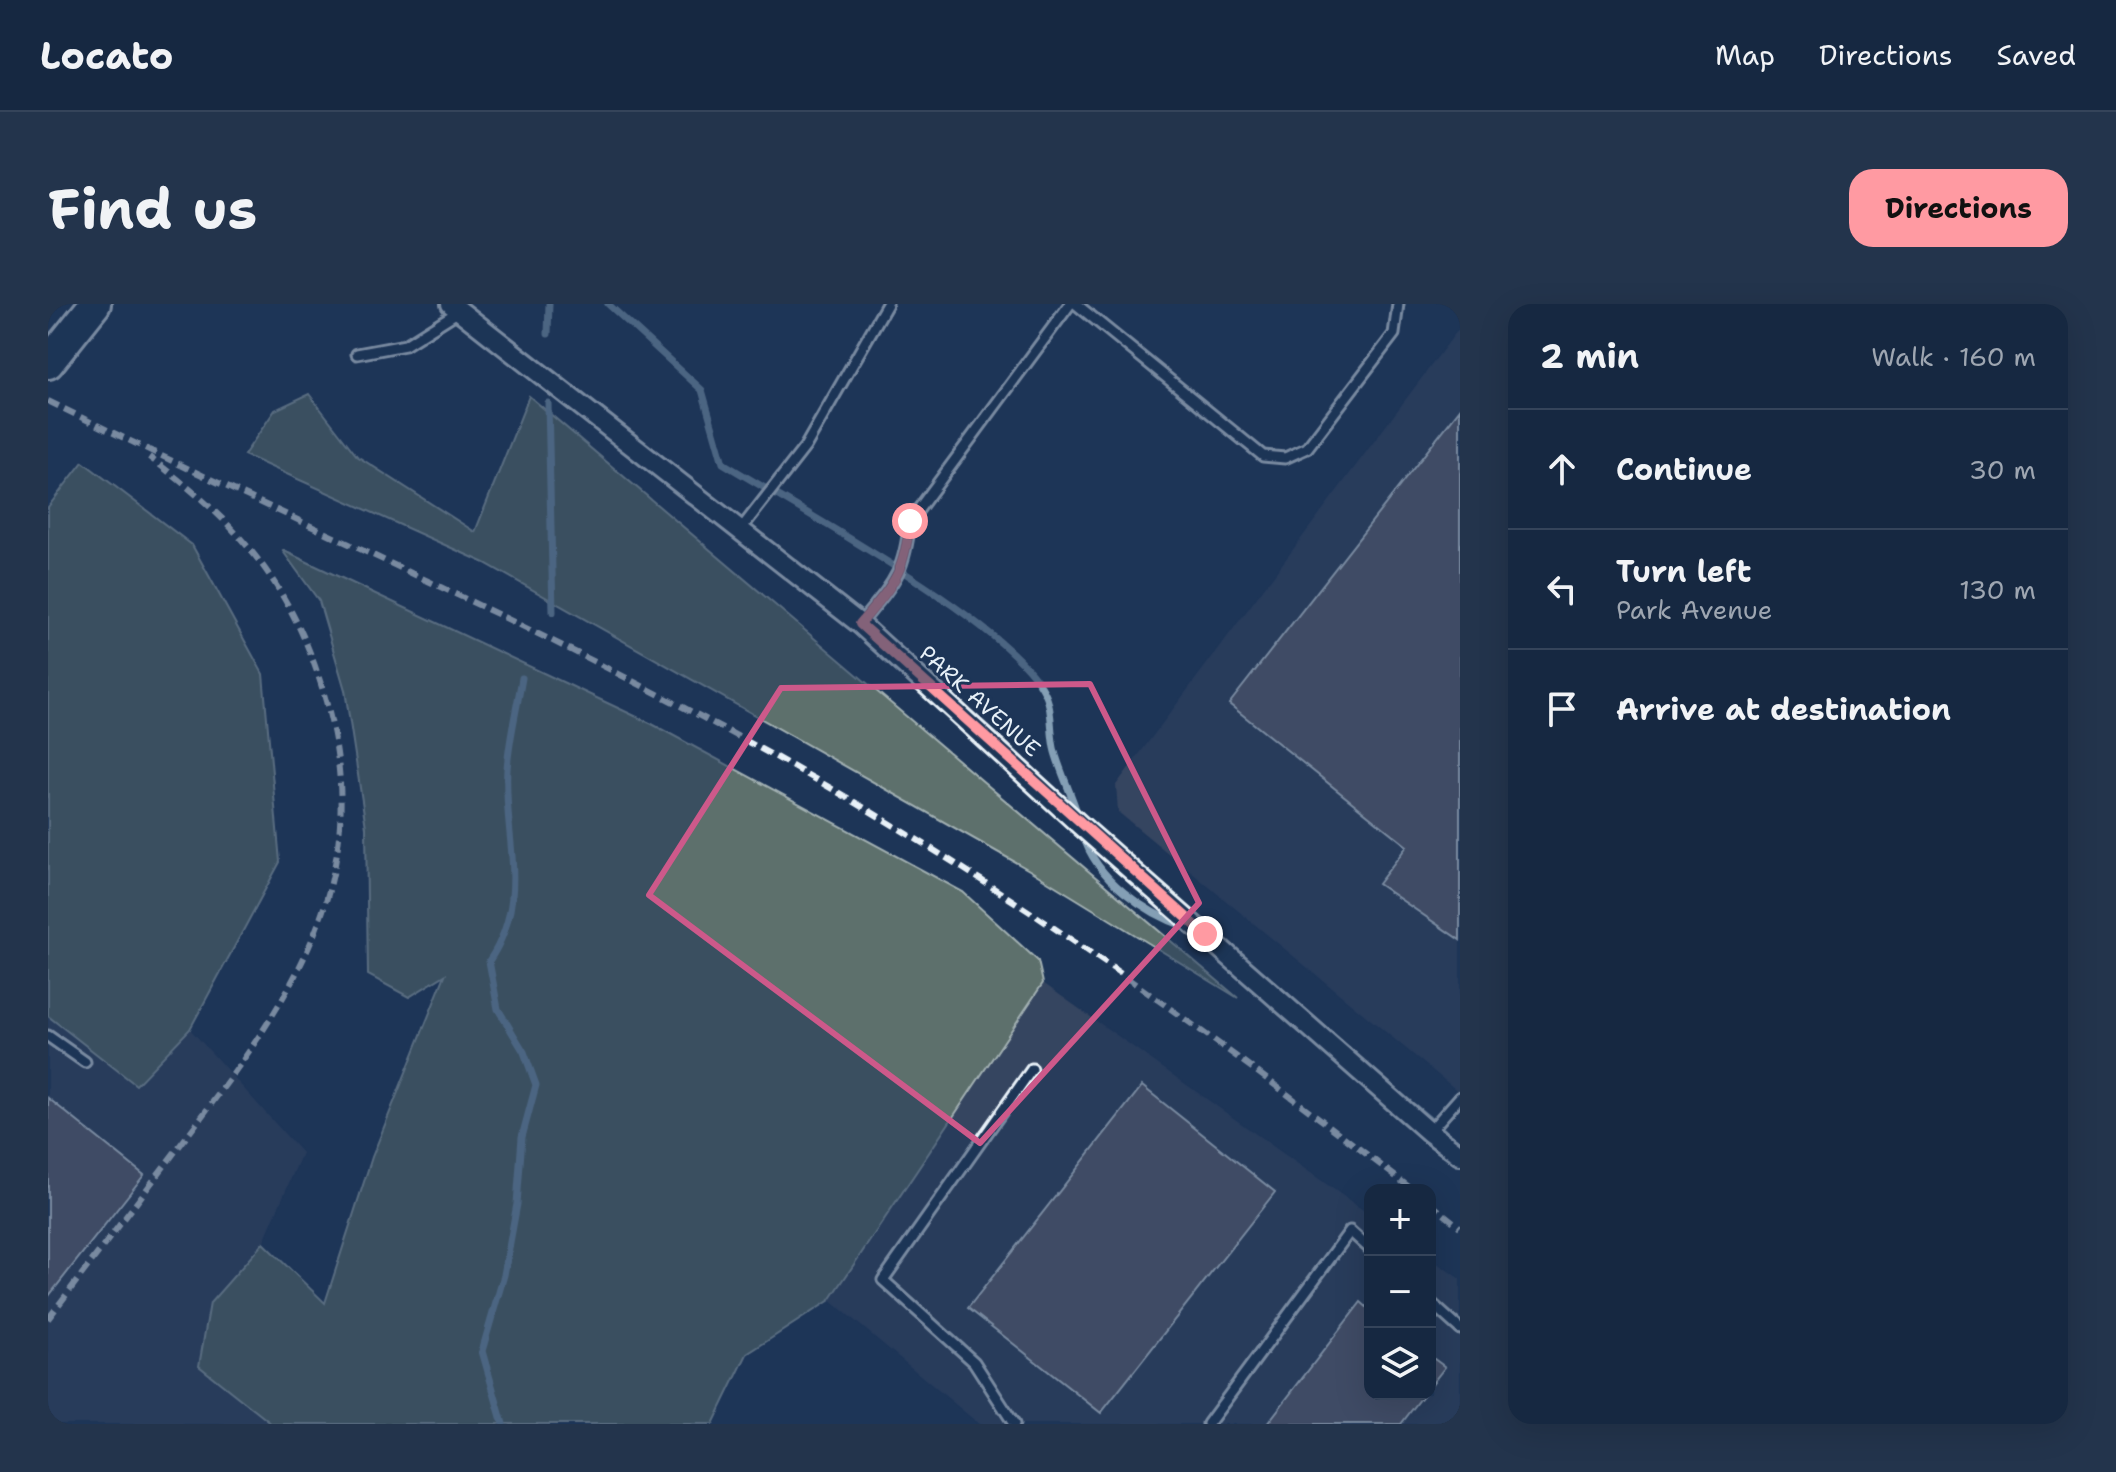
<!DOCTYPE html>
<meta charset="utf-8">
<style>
:root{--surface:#162841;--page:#23344c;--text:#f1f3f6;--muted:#9ea6b1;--line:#35445a;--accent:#ff9aa2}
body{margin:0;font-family:"Shantell Sans",sans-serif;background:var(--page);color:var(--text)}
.controls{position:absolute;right:24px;bottom:24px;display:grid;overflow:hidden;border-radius:16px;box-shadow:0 8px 32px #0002}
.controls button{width:72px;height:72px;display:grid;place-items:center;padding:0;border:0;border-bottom:2px solid var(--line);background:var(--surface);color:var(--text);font:40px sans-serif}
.stop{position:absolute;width:24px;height:24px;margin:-18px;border:6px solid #ff9aa2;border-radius:50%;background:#fff}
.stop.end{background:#ff9aa2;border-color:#fff;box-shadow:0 2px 8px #0008}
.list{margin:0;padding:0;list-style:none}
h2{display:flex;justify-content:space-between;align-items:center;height:104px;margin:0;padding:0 32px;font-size:34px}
h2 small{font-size:26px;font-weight:400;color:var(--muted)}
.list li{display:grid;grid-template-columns:52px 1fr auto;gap:24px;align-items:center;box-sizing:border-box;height:120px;padding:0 32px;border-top:2px solid var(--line)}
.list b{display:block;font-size:30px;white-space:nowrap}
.list p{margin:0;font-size:26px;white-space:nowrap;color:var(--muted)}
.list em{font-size:26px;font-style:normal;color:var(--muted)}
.icon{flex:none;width:44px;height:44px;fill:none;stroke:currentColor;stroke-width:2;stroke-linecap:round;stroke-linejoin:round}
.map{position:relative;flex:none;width:1412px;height:1120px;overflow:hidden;border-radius:24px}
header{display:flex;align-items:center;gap:48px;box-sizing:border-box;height:112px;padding:0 40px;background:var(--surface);border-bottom:2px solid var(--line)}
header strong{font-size:38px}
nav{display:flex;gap:44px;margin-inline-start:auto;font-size:28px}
.intro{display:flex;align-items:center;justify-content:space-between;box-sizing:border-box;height:192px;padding:0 48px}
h1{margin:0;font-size:56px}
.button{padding:20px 36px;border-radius:24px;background:var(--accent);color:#111;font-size:28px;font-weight:700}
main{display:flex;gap:48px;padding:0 48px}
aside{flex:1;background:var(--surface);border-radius:24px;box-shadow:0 8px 32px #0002}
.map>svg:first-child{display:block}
.built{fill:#344460}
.green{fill:#5d706c;stroke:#a2b0b2;stroke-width:2}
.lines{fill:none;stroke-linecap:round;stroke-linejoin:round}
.stream{stroke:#849fb5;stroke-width:7}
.building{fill:#696674;stroke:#e8f1f8;stroke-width:2}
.lane-casing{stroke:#e8f1f8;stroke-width:15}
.street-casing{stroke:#e8f1f8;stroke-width:24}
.primary-casing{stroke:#e8f1f8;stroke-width:36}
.lane{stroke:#1d3557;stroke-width:9}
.street{stroke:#1d3557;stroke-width:18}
.primary{stroke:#1d3557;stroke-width:30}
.rail{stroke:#e8f1f8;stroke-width:6;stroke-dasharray:12 6;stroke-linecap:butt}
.route{stroke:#ff9aa2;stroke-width:10}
.marked{fill:none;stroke:#cd598a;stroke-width:6;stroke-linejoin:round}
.labels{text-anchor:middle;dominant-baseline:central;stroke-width:6;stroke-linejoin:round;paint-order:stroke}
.street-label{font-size:22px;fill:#e8f1f8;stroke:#1d3557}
</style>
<header>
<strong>Locato</strong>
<nav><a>Map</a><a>Directions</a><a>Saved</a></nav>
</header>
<div class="intro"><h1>Find us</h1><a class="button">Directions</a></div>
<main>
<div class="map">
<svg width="1412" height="1120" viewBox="0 0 1412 1120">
<rect width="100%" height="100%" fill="#1d3557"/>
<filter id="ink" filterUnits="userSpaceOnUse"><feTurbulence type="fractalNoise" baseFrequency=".0125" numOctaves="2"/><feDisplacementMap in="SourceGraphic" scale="16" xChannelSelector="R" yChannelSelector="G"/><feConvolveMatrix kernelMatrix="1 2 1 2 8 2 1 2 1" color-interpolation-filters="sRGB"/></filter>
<g filter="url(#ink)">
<path class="built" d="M1412,23V789L1070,508L1068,481Z
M995,679L1322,911V1090H1382V954L1412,975V1120H931L782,996Z
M0,712L88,781L142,725L254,849L215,939L162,999L151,1062L224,1120H0Z"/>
<path class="green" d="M261,90L309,152L427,228L481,92L1190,694L983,567L437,259L196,151L227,106Z
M35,158L144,241L215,370L232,558L142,725L88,781L0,712V203Z
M234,246L604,420L915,588L990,657L995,679L782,996L699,1050L665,1120H224L151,1062L162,999L215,939L277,999L324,853L397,671L361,693L320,671L318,523L297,386L271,297Z"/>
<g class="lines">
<path class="stream" d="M560,0L654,86L675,159C744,202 974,325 999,394C1005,410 1002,431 1007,448C1013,469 1023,489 1030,511
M500,30L501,0
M500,99L505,308
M1035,531C1048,575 1097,609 1138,623
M1188,648L1239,692
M1366,803L1395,827
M455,1120L434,1047L456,971L469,900L474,833L488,781L476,748L450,705L441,657C484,593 455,533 459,465C461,435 469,404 474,374"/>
</g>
<path class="building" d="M1412,105V636L1330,580L1359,542L1181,400Z
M1094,782L1227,888L1053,1109L920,1004Z
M0,794L96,871L0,993Z
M1313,998L1322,1006V1090H1376L1353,1120H1219Z
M1382,1052L1397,1063L1382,1082Z"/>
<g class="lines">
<g class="lane-casing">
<path id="lane" d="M1028,0L1215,152L1237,154L1259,144L1346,30L1350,0
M309,50L357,41L411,7
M693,225L757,143L839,0
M812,320C846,278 856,271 862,217L1022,0
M0,732L37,758
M1381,828L1412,793
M1382,998L1412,1025
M966,1120L926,1058L835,976L984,765
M1160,1120L1302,927L1322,945"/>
</g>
<g class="street-casing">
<path id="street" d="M403,0L812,320L1032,521L1381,828L1412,851"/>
</g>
<g class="primary-casing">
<path id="primary" d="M0,59L47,0"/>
</g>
<use href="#lane" class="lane"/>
<use href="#street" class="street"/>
<use href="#primary" class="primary"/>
<path class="rail" d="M0,97C233,212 472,313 700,438C936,565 1153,722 1365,886
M1382,899L1412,923
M0,1015C46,954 93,893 139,832C250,686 334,565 271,374C239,275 184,214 101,153"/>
</g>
</g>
<g class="lines" filter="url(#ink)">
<path class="route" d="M862,217C856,271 846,279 812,320L1157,630"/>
</g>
<path d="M0 0H1412V1120H0ZM1042,380L1151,599L932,839L601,591L733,384Z" fill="#1d3557" fill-opacity=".55" fill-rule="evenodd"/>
<path class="marked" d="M1042,380L1151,599L932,839L601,591L733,384Z"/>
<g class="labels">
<g class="street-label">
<text transform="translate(932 397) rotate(42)">PARK AVENUE</text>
</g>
</g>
</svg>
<div class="controls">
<button>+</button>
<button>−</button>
<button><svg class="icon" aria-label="layers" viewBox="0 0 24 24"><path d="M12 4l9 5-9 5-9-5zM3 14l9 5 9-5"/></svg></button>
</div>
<div class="stop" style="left:862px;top:217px"></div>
<div class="stop end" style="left:1157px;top:630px"></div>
</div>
<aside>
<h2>2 min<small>Walk · 160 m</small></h2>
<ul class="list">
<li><svg class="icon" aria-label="ahead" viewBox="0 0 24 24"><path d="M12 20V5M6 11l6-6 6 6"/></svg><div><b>Continue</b></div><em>30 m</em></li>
<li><svg class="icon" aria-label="left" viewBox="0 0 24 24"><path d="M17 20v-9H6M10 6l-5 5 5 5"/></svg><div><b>Turn left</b><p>Park Avenue</p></div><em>130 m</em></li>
<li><svg class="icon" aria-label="arrive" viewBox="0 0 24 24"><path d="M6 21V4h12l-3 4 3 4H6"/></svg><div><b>Arrive at destination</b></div></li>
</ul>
</aside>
</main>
